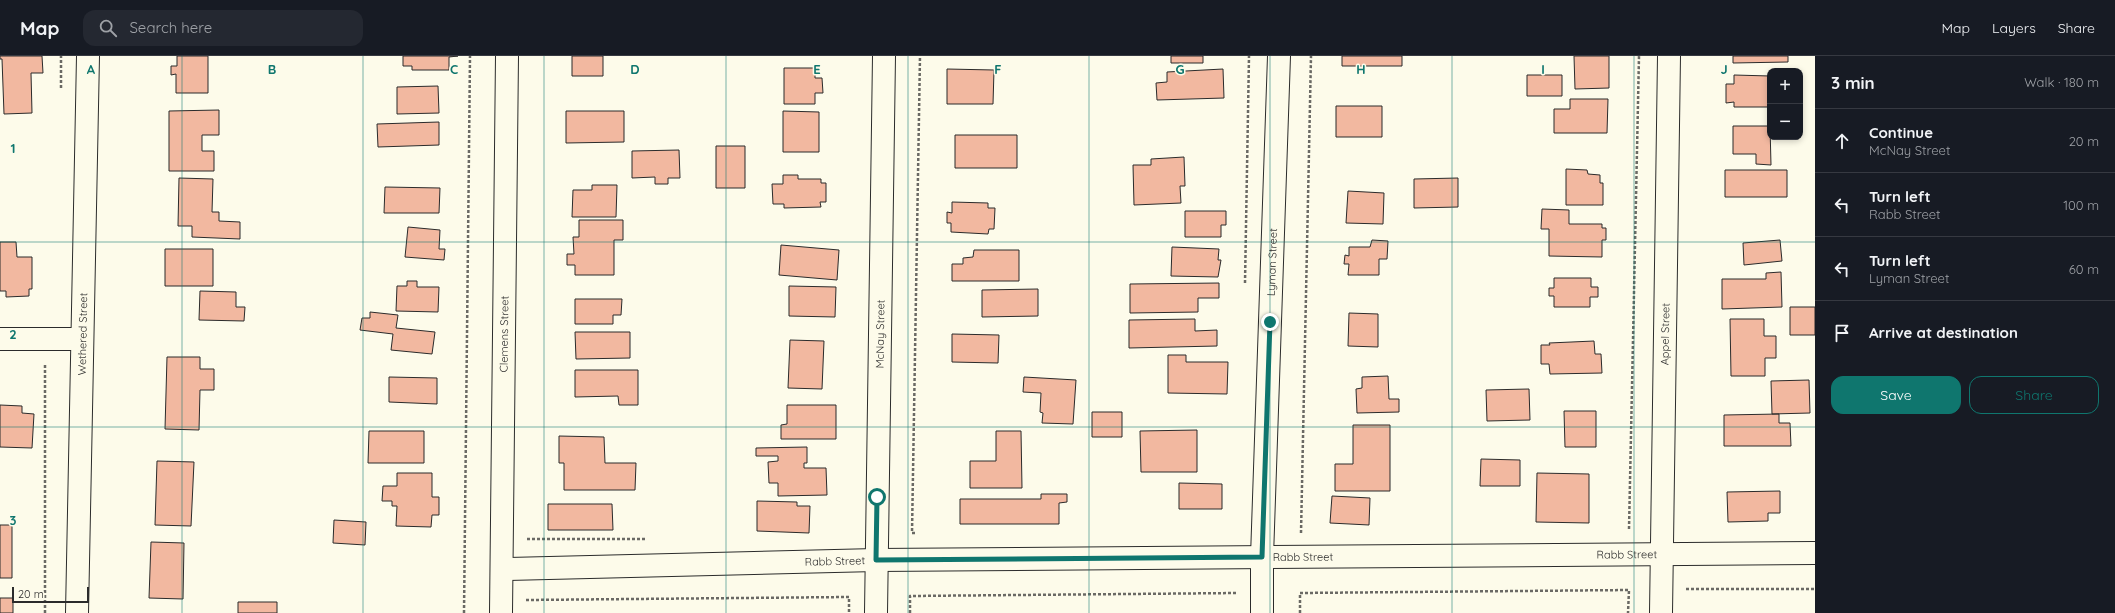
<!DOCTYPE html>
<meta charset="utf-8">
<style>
:root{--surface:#171b24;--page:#242831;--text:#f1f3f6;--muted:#9ea1a6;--line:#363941;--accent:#0f766e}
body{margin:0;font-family:Quicksand,sans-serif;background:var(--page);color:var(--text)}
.controls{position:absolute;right:12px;top:12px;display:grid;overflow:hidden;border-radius:8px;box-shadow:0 2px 6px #0003}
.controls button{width:36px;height:36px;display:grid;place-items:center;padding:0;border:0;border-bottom:1px solid var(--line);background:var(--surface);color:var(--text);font:20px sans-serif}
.scale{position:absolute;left:12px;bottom:10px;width:77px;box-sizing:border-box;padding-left:4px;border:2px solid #2b2b2b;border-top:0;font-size:11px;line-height:14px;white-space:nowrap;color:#2b2b2b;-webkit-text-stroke:3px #fdfbea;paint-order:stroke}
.stop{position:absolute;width:12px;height:12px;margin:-9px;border:3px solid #0f766e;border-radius:50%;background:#fff}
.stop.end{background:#0f766e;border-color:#fff;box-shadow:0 1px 4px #0008}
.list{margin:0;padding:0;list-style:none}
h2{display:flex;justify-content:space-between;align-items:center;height:52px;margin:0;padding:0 16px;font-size:17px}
h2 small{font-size:13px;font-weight:400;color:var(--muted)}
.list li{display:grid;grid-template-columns:26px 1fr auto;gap:12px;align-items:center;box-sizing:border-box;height:64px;padding:0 16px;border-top:1px solid var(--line)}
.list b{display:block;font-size:15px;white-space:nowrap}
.list p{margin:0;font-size:13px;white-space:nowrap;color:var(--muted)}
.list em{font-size:13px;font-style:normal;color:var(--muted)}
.actions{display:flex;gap:8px;padding:12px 16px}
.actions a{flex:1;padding:9px 0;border:1px solid var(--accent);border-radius:12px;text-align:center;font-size:14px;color:var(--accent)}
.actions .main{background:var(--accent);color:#fff}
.icon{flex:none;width:22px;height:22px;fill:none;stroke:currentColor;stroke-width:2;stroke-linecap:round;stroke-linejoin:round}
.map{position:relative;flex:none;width:1815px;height:557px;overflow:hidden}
header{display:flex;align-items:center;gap:24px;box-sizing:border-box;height:56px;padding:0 20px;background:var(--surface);border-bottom:1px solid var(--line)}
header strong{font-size:19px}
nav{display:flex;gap:22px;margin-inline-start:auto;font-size:14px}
.search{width:280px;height:36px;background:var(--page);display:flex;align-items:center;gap:10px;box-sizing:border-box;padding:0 14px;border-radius:12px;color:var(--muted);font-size:15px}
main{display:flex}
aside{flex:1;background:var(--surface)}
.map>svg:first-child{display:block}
.building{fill:#f2b8a0;stroke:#2b2b2b}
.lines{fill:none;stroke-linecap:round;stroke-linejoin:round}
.street-casing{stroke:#2b2b2b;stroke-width:24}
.secondary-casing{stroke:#2b2b2b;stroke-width:24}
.path{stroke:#6a6964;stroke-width:2.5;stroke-dasharray:3 2;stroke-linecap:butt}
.street{stroke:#fdfbea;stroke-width:22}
.secondary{stroke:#fdfbea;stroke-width:22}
.route{stroke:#0f766e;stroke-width:5}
.grid{fill:none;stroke:#0f766e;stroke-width:1;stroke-opacity:0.55}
.labels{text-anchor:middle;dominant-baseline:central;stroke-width:3;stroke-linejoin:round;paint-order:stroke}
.street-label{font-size:11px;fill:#2b2b2b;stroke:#fdfbea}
.grid-label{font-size:13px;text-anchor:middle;font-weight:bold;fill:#0f766e;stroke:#fdfbea;stroke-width:3;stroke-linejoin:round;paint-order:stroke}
</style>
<header>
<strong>Map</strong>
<div class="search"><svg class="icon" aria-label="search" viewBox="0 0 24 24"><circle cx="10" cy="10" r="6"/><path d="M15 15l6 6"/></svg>Search here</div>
<nav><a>Map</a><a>Layers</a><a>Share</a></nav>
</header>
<main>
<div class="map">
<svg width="1815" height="557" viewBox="0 0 1815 557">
<rect width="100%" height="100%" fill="#fdfbea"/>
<path class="building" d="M0,0H42L43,17H31L32,57L4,58L2,3H0Z
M177,0H208V37H176V18L171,19V10H177Z
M403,0H458L449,1V14H412V10H403Z
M572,0H603V20H572Z
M1171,0H1203V7H1171Z
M1342,0H1402V10H1342Z
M1574,0H1609V32L1575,33Z
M1733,0H1788V6L1733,7Z
M784,12H815V22H822L823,37H815V48H784Z
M947,13L994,14L993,48H947Z
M1223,13L1224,42L1157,44L1156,27L1167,26V16Z
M1527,19H1562V40H1527Z
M1734,19L1770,20V51H1734V46L1726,47V28H1734Z
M438,30L439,57L397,58V31Z
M1570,43H1608L1607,77H1554V53H1570Z
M1336,50H1382V81H1336Z
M219,54V79H202V95H214V115H169V55Z
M566,55H624V86L566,87Z
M783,55L819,56V96H783Z
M439,66V89L378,91L377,68Z
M1733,70H1770L1771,109L1756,108V98H1733Z
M955,79H1017V112H955Z
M716,90H745V132H716Z
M679,94L680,122H668V128H655V121L632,122V95Z
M1184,101L1185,130H1180L1181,147L1134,149L1133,109H1151V103Z
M1566,113L1587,114L1588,118L1600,119V127H1603V149H1566Z
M1725,114H1787V141H1725Z
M783,119H798V123H821V127H826V146H820L821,151L784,152V148H773L772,128H783Z
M179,122L213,123L212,156H219V165L240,166V183L192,181V170H178Z
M1458,122V151L1414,152V123Z
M592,129H617L616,161H572L573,134H592Z
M385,131L440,132L439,157H384Z
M1348,135L1384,137L1383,168L1346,167Z
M952,146L988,147V152H995L994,173H989L988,178L951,176V167H947V156L952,157Z
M1542,153L1569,154V168H1602V172H1606V184H1602V201L1549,200V173H1541Z
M1185,155H1226V169H1221V181H1185Z
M579,164H623V184H614V219H575V209H567V198H574L573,181H579Z
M408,171L440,174L439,193H445L444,204L405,201Z
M1372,184L1388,185L1387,203H1379V219H1348L1349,208H1344L1345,199L1349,200V191H1370Z
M1780,184L1782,205L1744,209L1743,187Z
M0,186H16L17,201H32V233H29V240L6,241V235H0Z
M781,189L839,194L837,224L779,219Z
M1172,191L1219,193L1218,204H1221L1218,221L1171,220Z
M165,193H213V230H165Z
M974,194H1019V225H952V208H963V202L973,201Z
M1781,216L1782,251L1722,253V223H1766V217Z
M1554,222H1591V231H1598V241H1590V251H1554V240H1549V232H1554Z
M407,225H417V231H439L438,256L396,255L397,230H407Z
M1219,227V242H1198V256L1130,257V228Z
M789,230L836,231L835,261L789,260Z
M1038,233V260L982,261V234Z
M200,235L236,236V251H245L244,265L199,264Z
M575,243H622L621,259H613V268H575Z
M1790,251H1815V279H1790Z
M370,256L398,259L396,272L435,276L432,298L391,294L393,278L360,274L362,262H370Z
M1349,257L1378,258V291L1348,290Z
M1195,263V275L1217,274V290L1129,292V264Z
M1730,263H1764V280H1776V302H1765V320H1731Z
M575,276H630V302L576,303Z
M952,278L999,279L998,307L952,306Z
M790,284L824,285L822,333L788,332Z
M1594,285L1595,298H1601L1602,317L1550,318L1549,308H1541V289H1550L1549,287Z
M1168,299H1186V306H1228L1227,338L1168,337Z
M167,301H200V313H214V334H200L199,374L165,373Z
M575,314H638V349H619L618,340L575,341Z
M1388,320L1389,343H1399V356L1357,357L1356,333L1362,332V321Z
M389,321L437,322V348L389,346Z
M1024,321L1076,324L1073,368L1042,367L1043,357L1040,356L1041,337L1023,336Z
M1809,324L1810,357L1772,358L1771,325Z
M1529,333L1530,364L1487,365L1486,334Z
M0,349L22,350V357L34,358L32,392L0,391Z
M787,349H836V383H781V369L787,368Z
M1564,355H1596V391H1565Z
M1092,356H1122V381H1092Z
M1779,358V367H1790L1791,390H1724V359Z
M1353,369H1390V435H1335V408H1353Z
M1197,374V416H1141L1140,375Z
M369,375H424V407H368Z
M996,375H1021L1022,432H970V405H996Z
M559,380L604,381L605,407H636L635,434H564V407H559Z
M807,391V407H804V412H826L827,439L778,440V427H769L768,406L778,405V400H756V392Z
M1481,403L1520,404V430H1480Z
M157,405L194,406L191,470L155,469Z
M397,417H432V441H439V459H432L431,471L396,470L397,450H392V445H382L383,430H397Z
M1537,417L1589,418V467L1536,466Z
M1179,427L1222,428V453H1179Z
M1780,435V457H1768V465L1728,466L1727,436Z
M1041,438H1067V446L1059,447V468H960V443H1041Z
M1332,440L1370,442L1369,469L1330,467Z
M757,445L797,446V450H810L809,477L757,475Z
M548,448H612L613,474H548Z
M334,464L366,466L365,489L333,487Z
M0,469H12V522H0Z
M151,486L184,487L183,543L149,542Z
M0,542H13V557H0Z
M238,546H277V557H238Z"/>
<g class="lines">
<g class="street-casing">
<g id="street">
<path d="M0,283H82"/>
<path id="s1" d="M503,513L876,504L1815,497"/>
<path id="s2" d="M77,557L88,0"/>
<path id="s3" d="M501,557L507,0"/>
<path id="s4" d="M1262,557V501L1279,0"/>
<path id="s5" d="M1661,557L1669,0"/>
</g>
</g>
<g class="secondary-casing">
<g id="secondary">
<path id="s6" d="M876,557L884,0"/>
</g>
</g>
<path class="path" d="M61,32V0
M1245,227L1249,0
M1629,473L1639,0
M915,477H912L920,0
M1301,477L1311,0
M527,483H645
M1686,533H1815
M526,544L849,541V557
M45,557V308
M464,557L470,0
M910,557V540L1237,537
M1300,557V537L1629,534L1628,557"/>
<use href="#street" class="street"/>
<use href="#secondary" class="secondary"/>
</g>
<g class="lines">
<path class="route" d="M877,441L876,504L1262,501L1270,266"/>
</g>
<path class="grid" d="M182,0V557M363,0V557M544,0V557M726,0V557M908,0V557M1089,0V557M1270,0V557M1452,0V557M1634,0V557M0,186H1815M0,371H1815"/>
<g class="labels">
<g class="street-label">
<text stroke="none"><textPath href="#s4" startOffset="351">Lyman Street</textPath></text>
<text stroke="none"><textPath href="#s2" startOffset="279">Wethered Street</textPath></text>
<text stroke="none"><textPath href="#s6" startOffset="279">McNay Street</textPath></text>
<text stroke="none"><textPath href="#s5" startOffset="279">Appel Street</textPath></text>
<text stroke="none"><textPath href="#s3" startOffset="279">Clemens Street</textPath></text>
<text stroke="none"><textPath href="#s1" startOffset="1124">Rabb Street</textPath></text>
<text stroke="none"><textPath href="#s1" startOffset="800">Rabb Street</textPath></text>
<text stroke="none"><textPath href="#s1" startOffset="332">Rabb Street</textPath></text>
</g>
</g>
<g class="grid-label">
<text x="91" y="18">A</text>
<text x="272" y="18">B</text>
<text x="454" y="18">C</text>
<text x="635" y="18">D</text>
<text x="817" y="18">E</text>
<text x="998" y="18">F</text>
<text x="1180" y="18">G</text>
<text x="1361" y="18">H</text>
<text x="1543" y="18">I</text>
<text x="1724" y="18">J</text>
<text x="13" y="97">1</text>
<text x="13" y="283">2</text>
<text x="13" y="469">3</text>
</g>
</svg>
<div class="controls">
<button>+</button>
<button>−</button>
</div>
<div class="scale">20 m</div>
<div class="stop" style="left:877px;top:441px"></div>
<div class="stop end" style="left:1270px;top:266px"></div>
</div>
<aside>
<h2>3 min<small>Walk · 180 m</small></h2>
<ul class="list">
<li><svg class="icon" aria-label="ahead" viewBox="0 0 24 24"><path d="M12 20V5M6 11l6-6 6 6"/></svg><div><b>Continue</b><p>McNay Street</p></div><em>20 m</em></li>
<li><svg class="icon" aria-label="left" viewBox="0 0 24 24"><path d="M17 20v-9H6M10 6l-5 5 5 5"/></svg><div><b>Turn left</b><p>Rabb Street</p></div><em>100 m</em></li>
<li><svg class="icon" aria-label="left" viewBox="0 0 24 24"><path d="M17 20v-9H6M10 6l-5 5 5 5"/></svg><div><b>Turn left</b><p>Lyman Street</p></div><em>60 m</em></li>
<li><svg class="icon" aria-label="arrive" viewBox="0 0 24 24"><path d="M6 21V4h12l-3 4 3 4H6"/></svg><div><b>Arrive at destination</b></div></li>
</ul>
<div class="actions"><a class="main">Save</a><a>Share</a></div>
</aside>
</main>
